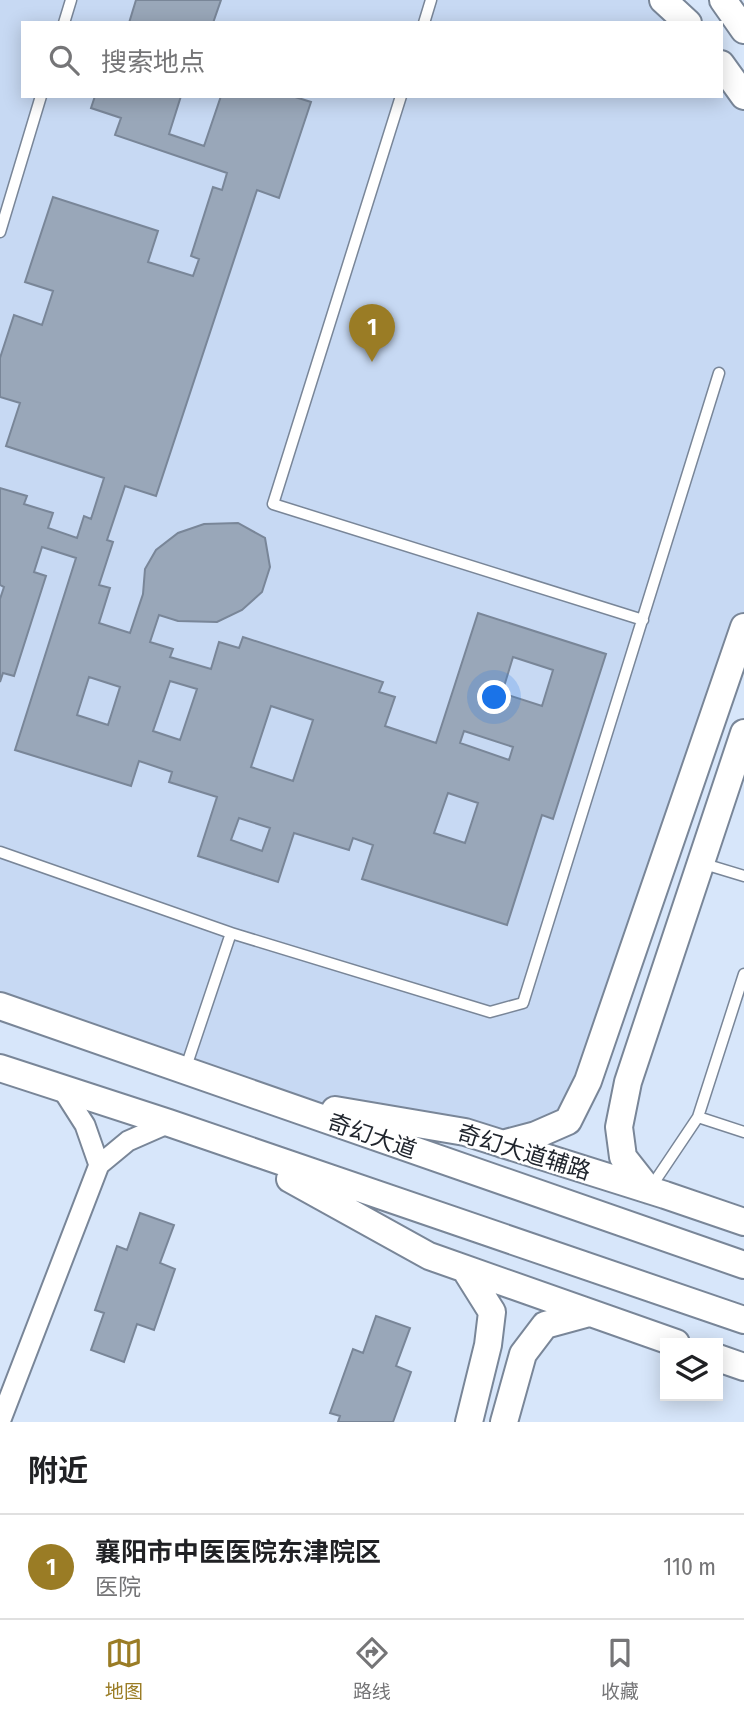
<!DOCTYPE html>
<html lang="zh">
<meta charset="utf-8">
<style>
:root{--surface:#fff;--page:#f6f6f6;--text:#202124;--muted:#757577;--line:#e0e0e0;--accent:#9a7c25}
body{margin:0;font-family:"Fira Sans Condensed","Noto Sans SC",sans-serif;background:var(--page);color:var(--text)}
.controls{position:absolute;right:21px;bottom:21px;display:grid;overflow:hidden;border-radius:0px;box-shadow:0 4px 18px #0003}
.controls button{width:63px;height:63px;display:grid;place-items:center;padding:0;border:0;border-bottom:2px solid var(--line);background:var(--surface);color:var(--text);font:35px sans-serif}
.you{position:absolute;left:495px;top:698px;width:24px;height:24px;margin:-18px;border:5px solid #fff;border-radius:50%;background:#1a73e8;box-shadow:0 0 0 10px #1a73e833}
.badge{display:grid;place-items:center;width:46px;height:46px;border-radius:50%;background:var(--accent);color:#fff;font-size:23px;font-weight:700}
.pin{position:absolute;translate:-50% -58px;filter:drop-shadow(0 2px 4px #0008)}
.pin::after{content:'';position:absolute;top:37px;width:24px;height:21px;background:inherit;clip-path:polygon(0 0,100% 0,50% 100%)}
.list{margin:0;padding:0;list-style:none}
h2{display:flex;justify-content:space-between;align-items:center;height:91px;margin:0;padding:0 28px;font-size:30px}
h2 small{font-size:23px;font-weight:400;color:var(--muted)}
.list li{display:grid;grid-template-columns:46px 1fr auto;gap:21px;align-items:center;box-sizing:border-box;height:105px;padding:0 28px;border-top:2px solid var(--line)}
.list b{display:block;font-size:26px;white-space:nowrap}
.list p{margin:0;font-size:23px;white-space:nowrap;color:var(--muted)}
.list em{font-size:23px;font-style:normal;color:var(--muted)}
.icon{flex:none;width:38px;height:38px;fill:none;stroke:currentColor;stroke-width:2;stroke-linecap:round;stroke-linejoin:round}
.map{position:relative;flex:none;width:744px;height:1422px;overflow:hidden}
.search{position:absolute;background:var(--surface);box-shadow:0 4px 18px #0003;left:21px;right:21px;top:21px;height:77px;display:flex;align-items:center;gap:18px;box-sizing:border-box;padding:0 24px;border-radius:0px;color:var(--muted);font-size:26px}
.sheet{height:196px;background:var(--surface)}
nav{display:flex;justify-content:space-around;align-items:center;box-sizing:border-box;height:98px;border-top:2px solid var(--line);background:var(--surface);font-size:19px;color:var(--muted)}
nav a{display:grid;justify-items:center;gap:4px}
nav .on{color:var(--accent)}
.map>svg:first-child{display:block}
.built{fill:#c7d9f3}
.building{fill:#99a7b9;stroke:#798698;stroke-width:2;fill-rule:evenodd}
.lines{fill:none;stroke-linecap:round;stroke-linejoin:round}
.lane-casing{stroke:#798698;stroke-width:13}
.street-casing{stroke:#798698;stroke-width:23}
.secondary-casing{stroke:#798698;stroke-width:30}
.lane{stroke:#fff;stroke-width:10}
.street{stroke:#fff;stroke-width:19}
.secondary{stroke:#fff;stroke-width:26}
.labels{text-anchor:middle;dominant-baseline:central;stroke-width:5;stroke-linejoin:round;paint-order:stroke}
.street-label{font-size:23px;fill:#20252d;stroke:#fff}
</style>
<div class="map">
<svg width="744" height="1422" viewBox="0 0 744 1422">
<rect width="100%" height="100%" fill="#d7e6fa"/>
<path class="built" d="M0,0H663L688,23H23V96H721V64L744,96V627L568,1121L502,1144L257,1096L0,1006Z"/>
<path class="building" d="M136,0H221L213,23H129Z
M95,96H181L169,134L204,146L221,96H292L311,102L279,198L257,190L156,496L125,486L107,540L113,542L99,585L110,588L99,623L130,633L143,594L145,569L156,550L178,533L204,524L238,523L265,538L270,567L262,592L242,610L217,622L178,621L159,615L150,642L173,649L170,657L211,669L219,642L239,648L243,637L383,682L379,692L395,697L385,726L436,743L478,613L606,654L553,819L542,815L507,925L362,879L373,845L353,838L349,850L294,833L278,882L198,856L217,797L169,782L172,772L139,761L131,786L15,750L76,558L42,547L34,572L46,576L14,676L3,673L0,682V599L4,587L0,585V488L27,496L24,504L53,513L48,528L77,538L84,516L91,519L104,478L6,446L20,403L0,397V358L14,315L42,325L53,291L25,282L53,197L158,231L148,262L193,276L199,259L191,256L213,187L222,190L227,173L115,135L121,118L91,108ZM513,657L553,670L542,706L502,693ZM89,677L120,687L108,725L77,715ZM170,681L197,689L180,740L153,731ZM271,706L313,720L293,781L251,767ZM464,731L513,747L509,760L460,743ZM448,793L478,803L465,843L434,833ZM239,818L270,828L262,851L231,840Z
M140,1213L174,1225L160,1263L175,1269L154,1330L137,1324L124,1362L91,1350L104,1313L95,1310L117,1246L127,1250Z
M376,1316L410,1328L396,1366L411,1372L393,1422H338L340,1416L330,1413L353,1349L363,1353Z"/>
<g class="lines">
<g class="lane-casing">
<path id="lane" d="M64,23L71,0
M424,23L431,0
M401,96L273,504L643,620
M0,232L41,96
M0,852L231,933L185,1070
M701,863L744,876
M231,933L490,1012L523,1003L719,373
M744,974L698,1117L744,1132
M651,1187L698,1117"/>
</g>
<g class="street-casing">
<path id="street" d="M62,1089L85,1125L99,1165
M0,1422L99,1165L128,1141L169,1123"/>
</g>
<g class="secondary-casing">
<path id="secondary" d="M663,0L688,23
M723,0L744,30
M721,64L744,96
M0,1006L744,1265
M0,1068L169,1123L744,1320
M335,1110L465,1132L665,1195L744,1222
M502,1144L536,1135L568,1121L588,1081L744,627
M290,1179L429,1256L676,1343
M649,1190L623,1157L619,1127L628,1082L744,733
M465,1269L492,1312L488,1345L469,1422
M718,1358L744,1367
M504,1422L523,1354L545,1325L589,1313"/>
</g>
<use href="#lane" class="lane"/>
<use href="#street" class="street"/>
<use href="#secondary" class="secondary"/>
</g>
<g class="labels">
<g class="street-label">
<text transform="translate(372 1136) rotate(19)">奇幻大道</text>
<text transform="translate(524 1152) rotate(17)">奇幻大道辅路</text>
</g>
</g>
</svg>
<div class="controls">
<button><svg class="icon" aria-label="layers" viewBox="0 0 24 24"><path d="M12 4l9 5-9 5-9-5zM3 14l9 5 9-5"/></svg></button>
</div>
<div class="you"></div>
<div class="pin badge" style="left:372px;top:362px">1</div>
<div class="search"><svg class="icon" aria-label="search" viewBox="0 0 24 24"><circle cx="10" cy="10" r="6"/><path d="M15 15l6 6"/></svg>搜索地点</div>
</div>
<section class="sheet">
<h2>附近<small></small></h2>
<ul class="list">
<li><span class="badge">1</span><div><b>襄阳市中医医院东津院区</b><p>医院</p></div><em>110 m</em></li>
</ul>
</section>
<nav>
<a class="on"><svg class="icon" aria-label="map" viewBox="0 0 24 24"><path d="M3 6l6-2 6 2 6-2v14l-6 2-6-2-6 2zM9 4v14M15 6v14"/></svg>地图</a>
<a><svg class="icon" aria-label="directions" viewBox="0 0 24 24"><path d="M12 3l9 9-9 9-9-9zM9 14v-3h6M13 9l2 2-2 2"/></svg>路线</a>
<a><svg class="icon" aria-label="saved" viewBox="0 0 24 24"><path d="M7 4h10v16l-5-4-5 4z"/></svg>收藏</a>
</nav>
